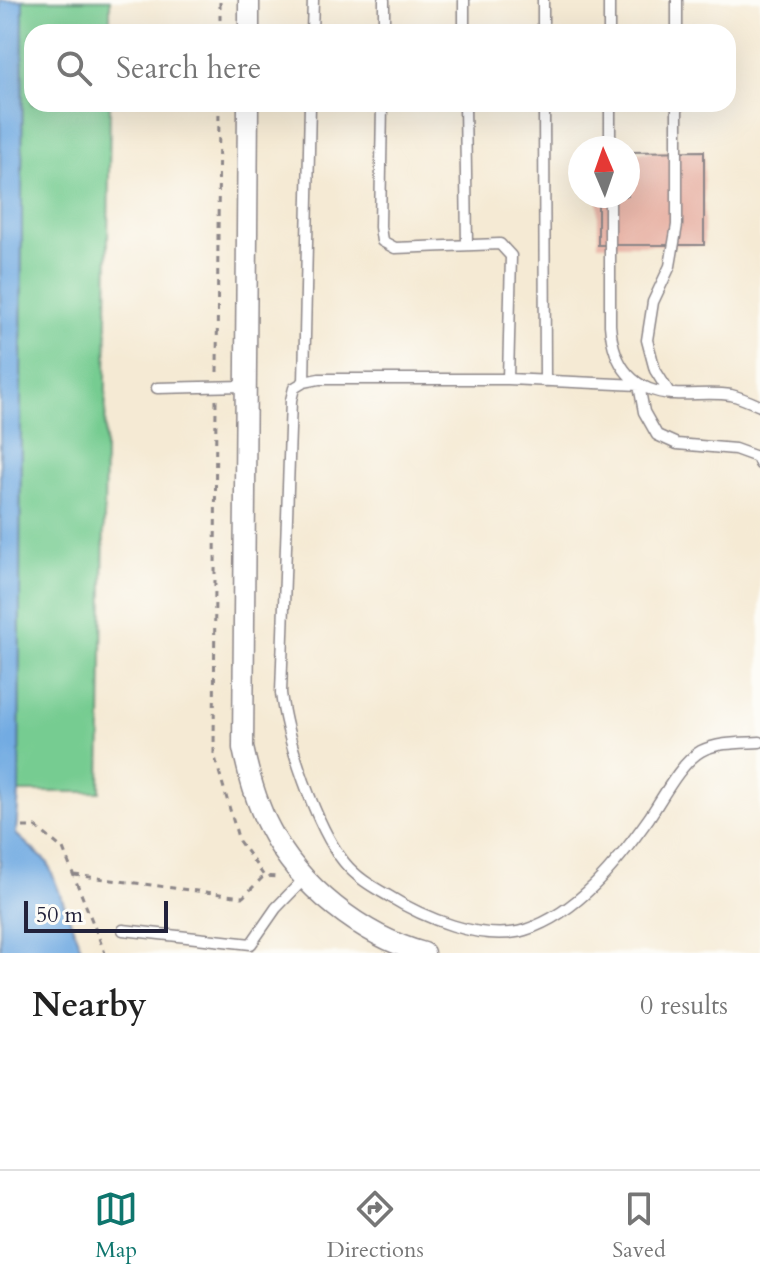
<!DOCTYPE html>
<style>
:root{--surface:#fff;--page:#f6f6f6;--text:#222;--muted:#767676;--line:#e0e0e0;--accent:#0f766e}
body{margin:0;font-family:Cardo,serif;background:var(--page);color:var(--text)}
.compass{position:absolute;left:568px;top:136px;width:72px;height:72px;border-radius:50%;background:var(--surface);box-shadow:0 8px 32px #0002;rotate:358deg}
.scale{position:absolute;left:24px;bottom:20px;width:144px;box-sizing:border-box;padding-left:8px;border:4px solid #22223b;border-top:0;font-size:22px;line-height:28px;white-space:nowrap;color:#22223b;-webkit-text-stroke:6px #fdfcf7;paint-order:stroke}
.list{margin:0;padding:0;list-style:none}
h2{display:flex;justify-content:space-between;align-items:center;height:104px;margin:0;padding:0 32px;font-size:34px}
h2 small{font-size:26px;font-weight:400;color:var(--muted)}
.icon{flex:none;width:44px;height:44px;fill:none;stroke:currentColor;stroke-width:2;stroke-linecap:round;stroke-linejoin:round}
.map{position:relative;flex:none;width:760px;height:953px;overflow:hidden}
.search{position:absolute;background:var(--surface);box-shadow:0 8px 32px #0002;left:24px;right:24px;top:24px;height:88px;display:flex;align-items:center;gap:20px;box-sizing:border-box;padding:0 28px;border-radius:24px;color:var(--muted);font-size:30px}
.sheet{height:216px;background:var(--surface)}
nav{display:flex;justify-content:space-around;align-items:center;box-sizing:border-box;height:112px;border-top:2px solid var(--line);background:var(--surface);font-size:22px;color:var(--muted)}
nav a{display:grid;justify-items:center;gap:4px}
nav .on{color:var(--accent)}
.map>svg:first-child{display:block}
.green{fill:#76cc91;stroke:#4c7766;stroke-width:2}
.water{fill:#72abe2;stroke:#4a668e;stroke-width:2}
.building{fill:#e9b7aa}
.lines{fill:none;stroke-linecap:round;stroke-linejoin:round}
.service-casing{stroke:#8c8688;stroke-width:13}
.minor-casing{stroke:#8c8688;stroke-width:23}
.path{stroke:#8c8688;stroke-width:3;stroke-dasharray:6 6;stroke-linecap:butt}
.service{stroke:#fff;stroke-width:10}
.minor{stroke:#fff;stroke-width:20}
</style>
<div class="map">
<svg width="760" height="953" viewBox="0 0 760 953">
<rect width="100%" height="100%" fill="#fdfcf7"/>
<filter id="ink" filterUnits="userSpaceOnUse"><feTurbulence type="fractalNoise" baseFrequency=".0125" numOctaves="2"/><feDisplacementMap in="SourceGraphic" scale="16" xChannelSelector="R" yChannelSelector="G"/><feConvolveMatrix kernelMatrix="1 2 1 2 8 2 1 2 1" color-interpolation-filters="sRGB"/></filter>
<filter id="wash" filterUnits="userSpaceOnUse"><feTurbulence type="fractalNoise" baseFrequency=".006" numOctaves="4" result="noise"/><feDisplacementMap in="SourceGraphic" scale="32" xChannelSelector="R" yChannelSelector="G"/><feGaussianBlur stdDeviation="1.8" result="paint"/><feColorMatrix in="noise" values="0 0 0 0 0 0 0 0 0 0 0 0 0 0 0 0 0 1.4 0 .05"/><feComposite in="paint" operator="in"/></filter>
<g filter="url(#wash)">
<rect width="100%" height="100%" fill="#f5ead4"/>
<path class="green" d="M23,0H110V32H32V104H110L100,792H19Z"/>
<path class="water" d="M0,0H23L19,792L16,834L48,863L83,953H0Z"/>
<g id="blocks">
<path class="building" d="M704,151V245H598V196H628V152Z"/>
</g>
</g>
<g filter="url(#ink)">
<use href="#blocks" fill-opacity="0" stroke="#8c8688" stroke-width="2"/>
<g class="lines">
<g class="service-casing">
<path id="service" d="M464,0V32
M543,0V32
M609,0V32
M312,32L313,0
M384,32V0
M677,32V0
M382,104L380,227L382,241L395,248L500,244L511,256L508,379
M465,104L467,244
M544,104L545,381
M610,104V148
M610,196V325C613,364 632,392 674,394C693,395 713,392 731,395C740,397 751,402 760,406
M304,382L310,104
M157,388L244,386
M670,394L655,370L647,340L653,302L670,266L677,225V104
M760,464L757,457L735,449L677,444L657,435L644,412L639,385L508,379H319L304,382L294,388L291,400L281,693C286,738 316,827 344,862C356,877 371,886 387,895C422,917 482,943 525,930C578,913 618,862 649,818C662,799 681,762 701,751C718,742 741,743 760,742
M123,930L251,944L276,908L306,877"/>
</g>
<g class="minor-casing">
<path id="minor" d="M249,32V0
M248,104L243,748C249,776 256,803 270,829C299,886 362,936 424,953"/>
</g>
<path class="path" d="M220,32V0
M217,372L219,104
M216,400L214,754L239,841L264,876L276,877
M23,827H36L63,849L105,953
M74,875L243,897L264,876"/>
<use href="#service" class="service"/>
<use href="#minor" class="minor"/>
</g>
</g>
</svg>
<svg class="compass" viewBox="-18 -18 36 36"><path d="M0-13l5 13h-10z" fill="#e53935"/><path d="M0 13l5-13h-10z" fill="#767676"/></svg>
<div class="scale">50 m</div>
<div class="search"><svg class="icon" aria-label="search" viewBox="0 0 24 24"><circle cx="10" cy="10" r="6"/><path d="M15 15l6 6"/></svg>Search here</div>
</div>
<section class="sheet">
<h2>Nearby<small>0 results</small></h2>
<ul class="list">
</ul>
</section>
<nav>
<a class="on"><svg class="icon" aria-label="map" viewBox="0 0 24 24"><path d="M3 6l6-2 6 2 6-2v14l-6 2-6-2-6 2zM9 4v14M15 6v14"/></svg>Map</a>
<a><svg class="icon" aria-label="directions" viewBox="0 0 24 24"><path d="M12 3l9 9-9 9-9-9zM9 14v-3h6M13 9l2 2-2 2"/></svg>Directions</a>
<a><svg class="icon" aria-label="saved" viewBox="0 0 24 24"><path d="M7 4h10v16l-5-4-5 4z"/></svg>Saved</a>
</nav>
